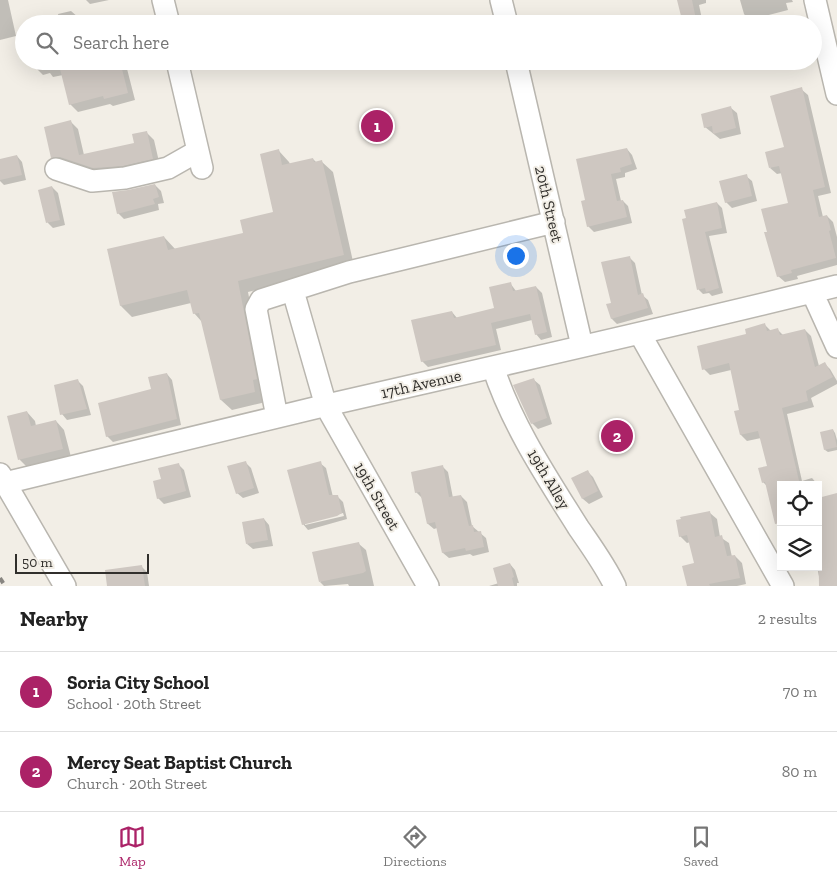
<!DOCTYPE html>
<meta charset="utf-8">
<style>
:root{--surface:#fff;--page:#f6f6f6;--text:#222;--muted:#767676;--line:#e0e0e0;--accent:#ab2267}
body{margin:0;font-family:"Zilla Slab",serif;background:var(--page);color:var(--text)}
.controls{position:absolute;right:15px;bottom:15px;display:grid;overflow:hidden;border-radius:0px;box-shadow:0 5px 20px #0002}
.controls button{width:45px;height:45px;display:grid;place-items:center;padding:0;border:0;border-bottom:1px solid var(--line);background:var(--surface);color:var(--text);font:25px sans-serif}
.scale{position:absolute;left:15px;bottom:12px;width:134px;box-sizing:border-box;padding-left:5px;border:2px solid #312f2c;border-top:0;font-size:14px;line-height:18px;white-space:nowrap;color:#312f2c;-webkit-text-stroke:4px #f2eee6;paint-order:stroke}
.you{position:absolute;left:515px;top:255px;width:18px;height:18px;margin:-12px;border:4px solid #fff;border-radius:50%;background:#1a73e8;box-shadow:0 0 0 8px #1a73e833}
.badge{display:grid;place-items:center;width:32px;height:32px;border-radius:50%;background:var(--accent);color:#fff;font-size:16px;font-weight:700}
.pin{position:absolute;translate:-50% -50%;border:2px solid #fff;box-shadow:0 1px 5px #0006}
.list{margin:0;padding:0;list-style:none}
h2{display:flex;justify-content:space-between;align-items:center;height:65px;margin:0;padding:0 20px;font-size:21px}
h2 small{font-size:16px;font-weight:400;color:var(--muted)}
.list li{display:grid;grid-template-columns:32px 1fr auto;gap:15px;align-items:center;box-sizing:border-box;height:80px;padding:0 20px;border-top:1px solid var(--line)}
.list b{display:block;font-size:19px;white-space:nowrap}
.list p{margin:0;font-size:16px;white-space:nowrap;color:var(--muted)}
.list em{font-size:16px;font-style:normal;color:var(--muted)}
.icon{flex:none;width:28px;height:28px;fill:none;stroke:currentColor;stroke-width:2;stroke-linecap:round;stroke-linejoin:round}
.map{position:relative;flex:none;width:837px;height:586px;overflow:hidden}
.search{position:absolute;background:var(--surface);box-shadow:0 5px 20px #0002;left:15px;right:15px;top:15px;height:55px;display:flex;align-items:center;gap:12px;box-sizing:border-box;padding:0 18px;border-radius:28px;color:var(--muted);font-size:19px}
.sheet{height:225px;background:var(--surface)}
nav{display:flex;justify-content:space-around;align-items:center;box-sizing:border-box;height:70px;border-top:1px solid var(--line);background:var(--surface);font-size:14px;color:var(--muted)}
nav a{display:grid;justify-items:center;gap:2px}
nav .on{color:var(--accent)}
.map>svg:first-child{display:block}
.shadow{fill:#0003;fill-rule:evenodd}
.building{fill:#cec7c1}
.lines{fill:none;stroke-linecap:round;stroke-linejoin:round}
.minor-casing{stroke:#b9b6af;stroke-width:24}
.minor{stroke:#fff;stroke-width:21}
.rail{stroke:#888580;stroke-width:4;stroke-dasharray:6 6;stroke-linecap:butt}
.labels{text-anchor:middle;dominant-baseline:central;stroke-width:4;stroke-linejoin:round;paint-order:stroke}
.street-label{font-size:16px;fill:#312f2c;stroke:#f2eee6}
</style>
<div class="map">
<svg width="837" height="586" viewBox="0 0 837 586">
<rect width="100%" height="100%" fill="#f2eee6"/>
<path class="shadow" d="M0,0H8L16,36L0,40Z
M86,0H109L90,4Z
M678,0H706V3L699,5L703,24H684Z
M740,0H792L793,2L786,3L788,10L749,20L744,14Z
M71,11L79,18L80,24H60L58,14Z
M34,61H125L135,100L113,106L110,104L78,112L70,104L63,75L53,77L50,73L43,75L35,67Z
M801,89L808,95L831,193L818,196L823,217L827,216L833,222L837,237V265L797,276L798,279L785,282L778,276L768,233L790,203L782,173L777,174L770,168L786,148Z
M731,108L737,113L741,134L720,139L705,127Z
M71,122L78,129L84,155L135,144L146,132L154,140L160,166L102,175L60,165L52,157Z
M627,149L632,155L637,169L625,173V177L616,179L621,201H623L628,206L632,223L594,232L588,226L587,201Z
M279,151L289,162L290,164L313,159L317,163L322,162L333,172L354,266L248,292L267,390L266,402L232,410L221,400L202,322L194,313L191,303L132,317L121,306L108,250L164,237L176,250L244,234L274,213Z
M17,156L22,162L26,180L4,185L0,181V160Z
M746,176L752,181L757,201L732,208L726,202Z
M155,185L161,191L164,203L158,204L159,210L124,219L118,213Z
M52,187L58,193L65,225L53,228L48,223L39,191Z
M717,203L722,208L727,233L709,236L723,293L712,296L709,293L703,294L699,290L683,220Z
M629,257L635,263L642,295L648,300L653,314L617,324L612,319L608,305L612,304Z
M510,283L516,291L536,287L542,293L552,337L541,340L536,334L532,320L496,329L501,350L428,367L422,361L452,312L457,318L495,309Z
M765,325L771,331L778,330L784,336L805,330L811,336L819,366L824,363L830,369L837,381V384L811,398L814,407L787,414L802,481L812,478L818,485H781L768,487L763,482L768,467L761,438L747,441L741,435V411L731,370L710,375L704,369L747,335Z
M167,374L172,380L181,425L113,442L107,436Z
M534,380L540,385L552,424L538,429L532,423Z
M78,381L83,386L91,415L67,420L62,414Z
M27,412L35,421L36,426L56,421L64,430L71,457L28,468L20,460L9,417Z
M833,430L835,433L837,440V450L828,452L825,450Z
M245,462L251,468L259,493L243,498L237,493Z
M320,463L326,468L333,497L337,496L343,502L347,519L308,530L303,524ZM343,513L344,516L305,525V523Z
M178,464L184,470L191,497L164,504L158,498L162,480Z
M442,466L448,472L453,498L461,496L467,502L472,526L486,538L489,552L473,556L470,554L449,558L443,553L437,528L434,529L428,524L422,498L416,492Z
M587,471L593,477L603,497L589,504L583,499L573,478Z
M818,485L821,498L837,494V586H821L817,567Z
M710,513L717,519L720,537L729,543L732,557L735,556L742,563L746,584L737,586H688L695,564L690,542L687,543L680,536Z
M264,519L269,525L273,546L253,549L247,544Z
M359,544L366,550L374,586H349L348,584L324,586L320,582Z
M510,564L515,570L519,583H517V586H489L499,583Z
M141,566L147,572L149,586H108Z"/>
<path class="building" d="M677,0H692L697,24H683Z
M58,61H117V66L121,65L128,93L104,99L103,96L69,105Z
M802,87L825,187L813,190L819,217L827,215L831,230L829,231L836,258L791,270L792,273L777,277L764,232H767L761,209L788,203L779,166L769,168L765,152L784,147L770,96Z
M731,106L736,128L713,134L712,126L704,128L701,114Z
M71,120L79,155L134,143L132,134L147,131L153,159L123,166L93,168L60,157L51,158L44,127Z
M627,148L632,164L620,168L621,172L611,174L617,201L623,200L627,217L587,227L581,201L585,200L576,159Z
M279,149L282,165L313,158L314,162L322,160L344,255L238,281L257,379L253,380L255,392L220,400L199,313L193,314L187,290L120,306L107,249L164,236L168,250L243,233L240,220L273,212L260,154Z
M17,155L22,175L0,180V159Z
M747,174L752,196L725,203L719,181Z
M155,184L159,197L153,199L155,204L117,214L112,192L128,190Z
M52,186L60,220L46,223L38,190Z
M717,202L722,228L705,232L719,288L706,292L705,288L697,290L682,219L686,218L684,210Z
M630,256L638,295L643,293L648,308L611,319L606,304L611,303L601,262Z
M511,282L513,291L536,286L547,332L535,335L530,314L491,323L496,345L421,362L411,320L452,311L454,318L494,308L489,287Z
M765,323L767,331L778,328L780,335L805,329L815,367L825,362L833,377L806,391L808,401L782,408L800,485H781V523L775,524L765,482L762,483L758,468L767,466L758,431L740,435L734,411L739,410L729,363L702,370L697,346L746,334L745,329Z
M167,373L177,419L106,437L98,403L151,389L148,377Z
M534,378L547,418L531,424L513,385Z
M78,379L87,409L60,415L54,385Z
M27,411L31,426L56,420L63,449L18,460L7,416Z
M833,429L837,447L824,450L820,432Z
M246,461L254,488L236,494L227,466Z
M321,461L329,495H338L342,513L337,516L302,525L287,470Z
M179,463L186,491L157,499L153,481L161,479L158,468Z
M443,465L449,497L461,495L469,526L473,525L474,532L481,531L484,547L466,551L465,548L442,553L435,522L427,524L420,492L415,493L411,472Z
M588,470L598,491L582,499L571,478Z
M837,493V586H819L818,498Z
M710,511L715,537L722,535L727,556L735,555L740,578L709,584L710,586H687L682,566L694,563L687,535L679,537L676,520L681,519L680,517Z
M264,518L268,540L246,544L242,522Z
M359,542L366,571L363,573L319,582L312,552Z
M510,563L514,577L512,578L514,586H498L493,568Z
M142,565L145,586H107L105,570Z"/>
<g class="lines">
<g class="minor-casing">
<path id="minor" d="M163,0L169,24
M501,0L507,24
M815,0L837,94
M177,61L202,168
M516,61L582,346
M56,169L92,181L125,178L168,168L198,151
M293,291L326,406L428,586
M812,292L837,347
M640,334L783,586
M493,367C512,425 546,476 578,527C591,546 605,565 615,586
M277,417L256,309L261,300L349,272L554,222
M0,474L65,586
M5,483C112,457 219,431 327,405C497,366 667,328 837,286"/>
</g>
<use href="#minor" class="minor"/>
<path class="rail" d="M0,578L5,586"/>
</g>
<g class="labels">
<g class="street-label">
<text transform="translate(549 204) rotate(77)">20th Street</text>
<text transform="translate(421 384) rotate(-13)">17th Avenue</text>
<text transform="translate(549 479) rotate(59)">19th Alley</text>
<text transform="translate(377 496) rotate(60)">19th Street</text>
</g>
</g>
</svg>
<div class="controls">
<button><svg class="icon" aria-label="locate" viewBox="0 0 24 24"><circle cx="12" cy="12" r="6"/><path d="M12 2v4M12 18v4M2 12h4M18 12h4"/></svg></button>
<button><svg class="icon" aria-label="layers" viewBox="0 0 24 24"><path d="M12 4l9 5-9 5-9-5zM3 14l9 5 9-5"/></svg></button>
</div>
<div class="scale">50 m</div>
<div class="you"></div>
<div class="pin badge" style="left:377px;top:126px">1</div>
<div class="pin badge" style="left:617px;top:436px">2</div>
<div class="search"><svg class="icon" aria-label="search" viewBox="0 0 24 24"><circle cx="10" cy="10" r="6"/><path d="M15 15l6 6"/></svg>Search here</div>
</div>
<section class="sheet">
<h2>Nearby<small>2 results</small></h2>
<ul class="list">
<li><span class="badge">1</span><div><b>Soria City School</b><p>School · 20th Street</p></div><em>70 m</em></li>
<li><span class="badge">2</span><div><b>Mercy Seat Baptist Church</b><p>Church · 20th Street</p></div><em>80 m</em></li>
</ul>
</section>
<nav>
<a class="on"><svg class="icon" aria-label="map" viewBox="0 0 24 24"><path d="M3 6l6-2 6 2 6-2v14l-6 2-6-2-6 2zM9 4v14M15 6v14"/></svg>Map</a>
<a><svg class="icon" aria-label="directions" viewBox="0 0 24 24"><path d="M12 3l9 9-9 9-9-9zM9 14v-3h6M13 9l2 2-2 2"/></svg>Directions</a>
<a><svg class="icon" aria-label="saved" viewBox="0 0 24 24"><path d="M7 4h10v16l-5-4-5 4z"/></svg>Saved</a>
</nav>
